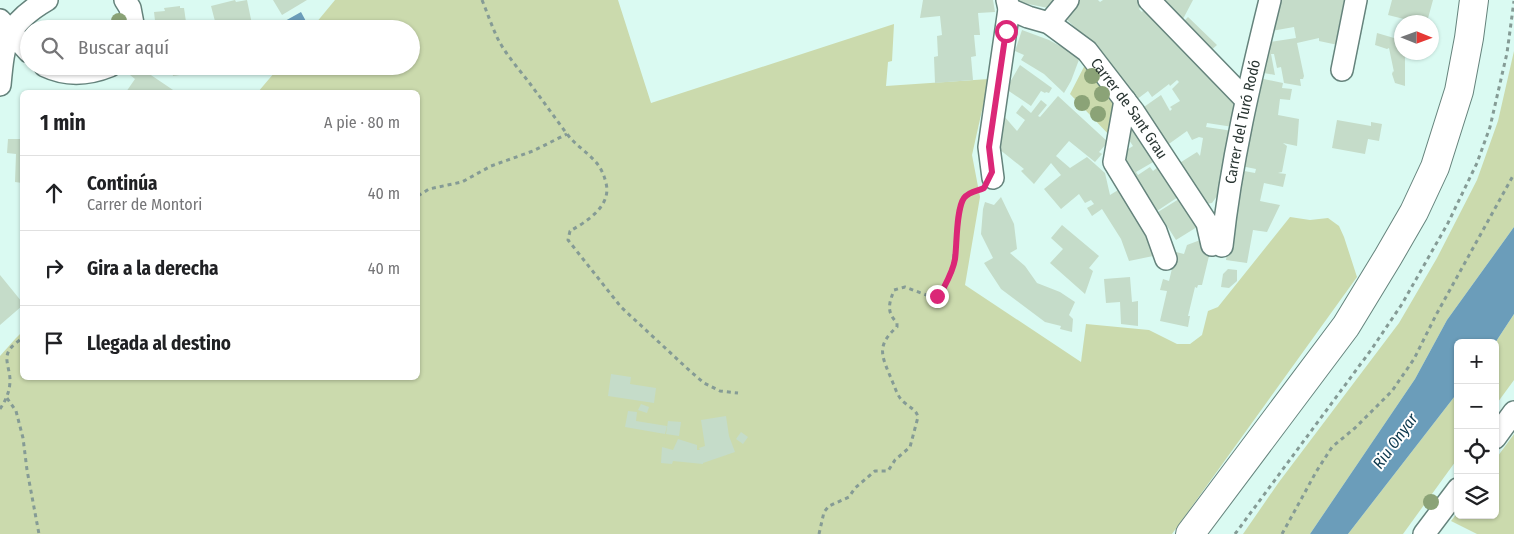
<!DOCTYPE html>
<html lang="es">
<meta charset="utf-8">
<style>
:root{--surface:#fff;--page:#f6f6f6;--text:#202124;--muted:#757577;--line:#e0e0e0}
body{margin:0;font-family:"Fira Sans Condensed",sans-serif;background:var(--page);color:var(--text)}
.controls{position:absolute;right:15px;bottom:15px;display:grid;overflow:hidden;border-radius:8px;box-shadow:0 1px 4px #0004}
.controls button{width:45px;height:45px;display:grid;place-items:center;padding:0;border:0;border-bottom:1px solid var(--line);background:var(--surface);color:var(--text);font:25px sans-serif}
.compass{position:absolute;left:1394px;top:15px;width:45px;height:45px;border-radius:50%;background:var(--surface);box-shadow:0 1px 4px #0004;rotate:91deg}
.stop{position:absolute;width:15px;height:15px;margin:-11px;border:4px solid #db2777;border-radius:50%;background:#fff}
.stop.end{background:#db2777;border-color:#fff;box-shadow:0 1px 5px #0008}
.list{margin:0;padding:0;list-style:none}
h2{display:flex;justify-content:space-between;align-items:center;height:65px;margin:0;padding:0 20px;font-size:21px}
h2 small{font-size:16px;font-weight:400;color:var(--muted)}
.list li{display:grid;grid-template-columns:32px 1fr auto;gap:15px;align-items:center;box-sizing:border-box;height:75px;padding:0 20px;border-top:1px solid var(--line)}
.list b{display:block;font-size:19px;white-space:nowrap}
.list p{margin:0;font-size:16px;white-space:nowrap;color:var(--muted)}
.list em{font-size:16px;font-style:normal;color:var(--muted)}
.icon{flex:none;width:28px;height:28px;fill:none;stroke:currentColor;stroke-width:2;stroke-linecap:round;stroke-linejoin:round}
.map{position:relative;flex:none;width:1514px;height:534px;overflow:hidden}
.search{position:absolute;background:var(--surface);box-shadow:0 1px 4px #0004;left:20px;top:20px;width:400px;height:55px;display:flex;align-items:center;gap:12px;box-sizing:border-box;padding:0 18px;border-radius:28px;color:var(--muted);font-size:19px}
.panel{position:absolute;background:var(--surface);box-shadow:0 1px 4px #0004;left:20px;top:90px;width:400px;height:290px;border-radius:8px}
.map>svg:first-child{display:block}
.green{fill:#cbdaad}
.water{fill:#6b9dba}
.building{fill:#c5dcc9}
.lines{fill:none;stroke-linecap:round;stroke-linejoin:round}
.minor-casing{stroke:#65837c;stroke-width:24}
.secondary-casing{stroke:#65837c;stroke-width:30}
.path{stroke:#859b95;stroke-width:3;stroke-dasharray:4 4;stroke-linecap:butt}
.minor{stroke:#fff;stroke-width:21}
.secondary{stroke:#fff;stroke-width:28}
.tree{fill:#8ba377}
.route{stroke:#db2777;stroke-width:6}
.labels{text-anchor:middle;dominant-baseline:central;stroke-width:4;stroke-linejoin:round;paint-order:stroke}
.street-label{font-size:15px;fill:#293532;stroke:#fff}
.water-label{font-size:16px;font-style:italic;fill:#0b374c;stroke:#fff}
</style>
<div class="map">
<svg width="1514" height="534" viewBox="0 0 1514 534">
<rect width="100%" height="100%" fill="#dafaf2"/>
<path class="green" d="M335,0H618L651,103L894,24L892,61L888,62L886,86L989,79L972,155L980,197L965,285L1081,362L1086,324L1149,330L1177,344H1190L1202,335L1208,311L1218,307L1290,217L1310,220L1328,218L1339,226L1344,237L1357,277L1172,534H0V356L16,338L22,332V378H418V92H258L280,66H411V29H311Z
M1514,51V227L1447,320L1415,379L1310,534H1243L1279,482L1399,323L1437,258L1477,180L1498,121Z
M1089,57L1123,101L1112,138L1070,94Z
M1514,314V380L1495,406V343Z
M1458,392V458L1403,534H1348Z
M1514,434V534H1477L1451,521L1458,512V515H1495V460Z"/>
<path class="water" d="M301,12L308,25L301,29H278L276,26Z
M1514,227V314L1495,343H1458V392L1348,534H1310L1415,379L1447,320Z"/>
<path class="building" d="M235,0L236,2L247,0L253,29H217L211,6Z
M273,0H307L282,15Z
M923,0H993L995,12L978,13L980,35H974L976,56L971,57L973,80L935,83L934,57L938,56L937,36L942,35L940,16L920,18Z
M1018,0H1055L1048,8L1018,2Z
M1079,0H1098L1100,2L1103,0H1137L1142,5L1139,9L1142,12L1145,8L1238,99L1233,127L1207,123L1206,127L1233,131L1223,188L1212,203L1205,204L1178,164L1197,152L1200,156L1203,138L1199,137L1192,140L1187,131L1166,146L1141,109L1161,95L1170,111L1172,109L1170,107L1180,101L1172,89L1179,82L1177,80L1170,86L1169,84L1152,97L1148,91L1136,100L1085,37L1064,17Z
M1157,0H1193L1183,19Z
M1273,0H1344V24L1338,45L1319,41V38L1297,43L1304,76L1303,79H1300L1301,86L1284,83L1281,67L1277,68L1274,54H1271L1275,75L1258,72L1263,43L1296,38L1294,27L1266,32Z
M1392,0H1433L1427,22H1403L1404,19L1388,15Z
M180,6V8H184L187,29H156L154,12L165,11L164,8Z
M1188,17L1217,45L1207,54L1179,26Z
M1398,26L1402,27V52H1405V86L1395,83L1392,74L1393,71L1394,72L1389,48L1387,49L1375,45L1377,33L1394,38Z
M1022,30L1049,40L1080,57L1071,81L1064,93L1044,74L1021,60L1024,55L1015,51Z
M1020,65L1052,88L1049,93L1046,92L1045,93L1041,91L1031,106L1006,89Z
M130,66H135L141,70L142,69L176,92H126L135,79L125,71Z
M171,66H192L193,73L173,76Z
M1259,78L1283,83L1282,88L1292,89L1290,100L1280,99L1278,115L1299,119L1297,146L1283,143L1287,146L1282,172L1278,173L1286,174L1283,187L1264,183L1260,201L1280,205L1267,232L1253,230L1247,263L1226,260L1239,170L1255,173L1256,169L1241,166Z
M1058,96L1108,142L1099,152L1102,154L1095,162L1069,141L1056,156L1070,168L1087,157L1105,173L1110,195L1123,187L1158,255L1129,261L1121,239L1102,209L1092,216L1087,208L1094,204L1091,200L1085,203L1079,194L1061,209L1044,189L1061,175L1051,163L1034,184L1021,171L1024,169L999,149L1003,115L1017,131L1025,120L1016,113L1022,105L1031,113L1041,100L1047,105L1038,116L1040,117Z
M1337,120L1371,126V122L1382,124L1379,141L1368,139L1365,154L1332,148Z
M1132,125L1155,161L1136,172L1138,175L1150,167L1153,171L1158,167L1178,197L1157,211L1142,187L1117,156L1133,146L1123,131Z
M8,139H22V183L15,182L16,154L7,153Z
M1001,197L1014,224L1017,249L1010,253L1025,266L1037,283L1060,292L1075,302L1069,315L1073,319L1072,332L1060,329L1061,326L1045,322L1001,289L984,263L993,258L981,234L983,209L985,202L994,205Z
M1179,199L1197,227L1176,240L1158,212Z
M1062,225L1099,256L1089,268L1093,271L1085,294L1050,263L1063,249L1051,238Z
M1203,239L1206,249L1205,255L1209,256L1202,285H1198L1197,288L1195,287L1188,316H1190L1188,327L1160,321L1167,291L1160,290L1163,279L1169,281L1176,252L1184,254L1187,245Z
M1228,269L1237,270V281L1229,288L1221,287L1223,274Z
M0,275L22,302V306L0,325Z
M1130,277L1132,302L1138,301V326L1121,324L1120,302L1106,303L1104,279Z
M611,374L631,377L630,384L656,388L654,403L608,396Z
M641,404L649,407L647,413L638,410Z
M628,411L637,412L636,421L667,426L665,434L625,427Z
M726,416L729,436L735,452L703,463V464L673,461L672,464L661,463L662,447L673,450L678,439L697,445V450H700L699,448L705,446L701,420Z
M668,421L681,422L679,436L666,434Z
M741,432L748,437L743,444L736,439Z"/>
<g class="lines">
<g class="minor-casing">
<g id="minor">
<path d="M125,0L130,8L134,29"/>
<path d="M1149,0L1244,98"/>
<path id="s1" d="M1009,9L1028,17L1049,23L1087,51L1134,112L1207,223L1212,245"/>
<path d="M0,20L29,52"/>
<path d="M1049,23L1068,0"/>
<path d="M45,66C66,76 88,75 110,66"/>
<path d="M1342,70L1356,0"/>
<path d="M0,85C4,41 6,24 47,0"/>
<path d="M1125,100L1114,162L1156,231L1166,259"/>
<path d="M993,178L989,147L1009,9L1007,0"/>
<path id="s2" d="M1222,246C1231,162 1250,81 1270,0"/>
<path d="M1495,438L1514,412"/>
<path d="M1424,534L1458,489"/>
</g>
</g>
<g class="secondary-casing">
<path id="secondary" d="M1190,534L1346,326L1388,257L1414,212L1435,167L1459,91L1469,38L1474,0"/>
</g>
<path class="path" d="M482,0C487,12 491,24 496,35C504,53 519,69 531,85C543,101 555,118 567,134C582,153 600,157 606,183C612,206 586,222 570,231L568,240L621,307L690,371L704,383L720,391L738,393
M418,196L429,189L462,182L491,166L533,151L567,134
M7,398L16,411L23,438L27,470L39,534
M0,409C6,400 10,391 10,380C10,369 3,358 10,349C13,345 19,341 22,338
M819,534L824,512L829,506L849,497L855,488L875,471H888L895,460L910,447L918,417C916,409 910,408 905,403C898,398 896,390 893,383C883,358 874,347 897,327V323C886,311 889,304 894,290L905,287L929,296L940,295L947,280L952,273L957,227L963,199L970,192L976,191
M1235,534L1371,350L1402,304L1448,223L1477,163L1490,127L1507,53L1514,1
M1282,534L1316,472L1332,447L1355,428L1392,391L1414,359L1436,315L1514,174"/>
<use href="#minor" class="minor"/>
<use href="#secondary" class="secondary"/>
</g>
<g class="tree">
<circle cx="119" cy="21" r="8"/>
<circle cx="1092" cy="76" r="8"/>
<circle cx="1102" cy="94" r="8"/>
<circle cx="1082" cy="103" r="8"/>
<circle cx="1098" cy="114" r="8"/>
<circle cx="1431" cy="502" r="8"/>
</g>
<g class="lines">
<path class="route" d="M937,296L940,295C946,283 953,272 955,259C957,245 956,209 964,198C969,191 978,191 984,188L992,172L989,147L1006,31"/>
</g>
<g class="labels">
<g class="street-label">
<text stroke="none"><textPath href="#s1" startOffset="161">Carrer de Sant Grau</textPath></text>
<text stroke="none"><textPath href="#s2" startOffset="126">Carrer del Turó Rodó</textPath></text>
</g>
<g class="water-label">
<text transform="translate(1395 441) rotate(-54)">Riu Onyar</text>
</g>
</g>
</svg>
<div class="controls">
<button>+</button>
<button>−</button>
<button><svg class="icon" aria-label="locate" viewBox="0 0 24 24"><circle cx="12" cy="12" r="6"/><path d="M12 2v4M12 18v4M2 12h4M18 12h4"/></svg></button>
<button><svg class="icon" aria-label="layers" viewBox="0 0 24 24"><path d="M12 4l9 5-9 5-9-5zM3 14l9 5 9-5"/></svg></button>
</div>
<svg class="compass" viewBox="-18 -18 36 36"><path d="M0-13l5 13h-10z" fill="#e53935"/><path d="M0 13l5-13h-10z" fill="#757577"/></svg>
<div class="stop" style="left:1006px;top:31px"></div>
<div class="stop end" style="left:937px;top:296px"></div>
<div class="search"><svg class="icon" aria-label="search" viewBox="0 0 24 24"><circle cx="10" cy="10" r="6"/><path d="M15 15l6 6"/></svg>Buscar aquí</div>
<section class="panel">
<h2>1 min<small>A pie · 80 m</small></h2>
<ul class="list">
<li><svg class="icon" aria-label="ahead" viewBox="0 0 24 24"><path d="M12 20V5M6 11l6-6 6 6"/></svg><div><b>Continúa</b><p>Carrer de Montori</p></div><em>40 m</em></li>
<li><svg class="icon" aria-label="right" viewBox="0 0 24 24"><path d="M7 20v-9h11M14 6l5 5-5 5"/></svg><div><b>Gira a la derecha</b></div><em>40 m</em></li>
<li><svg class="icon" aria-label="arrive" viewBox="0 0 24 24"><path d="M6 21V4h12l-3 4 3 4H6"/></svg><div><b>Llegada al destino</b></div></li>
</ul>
</section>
</div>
